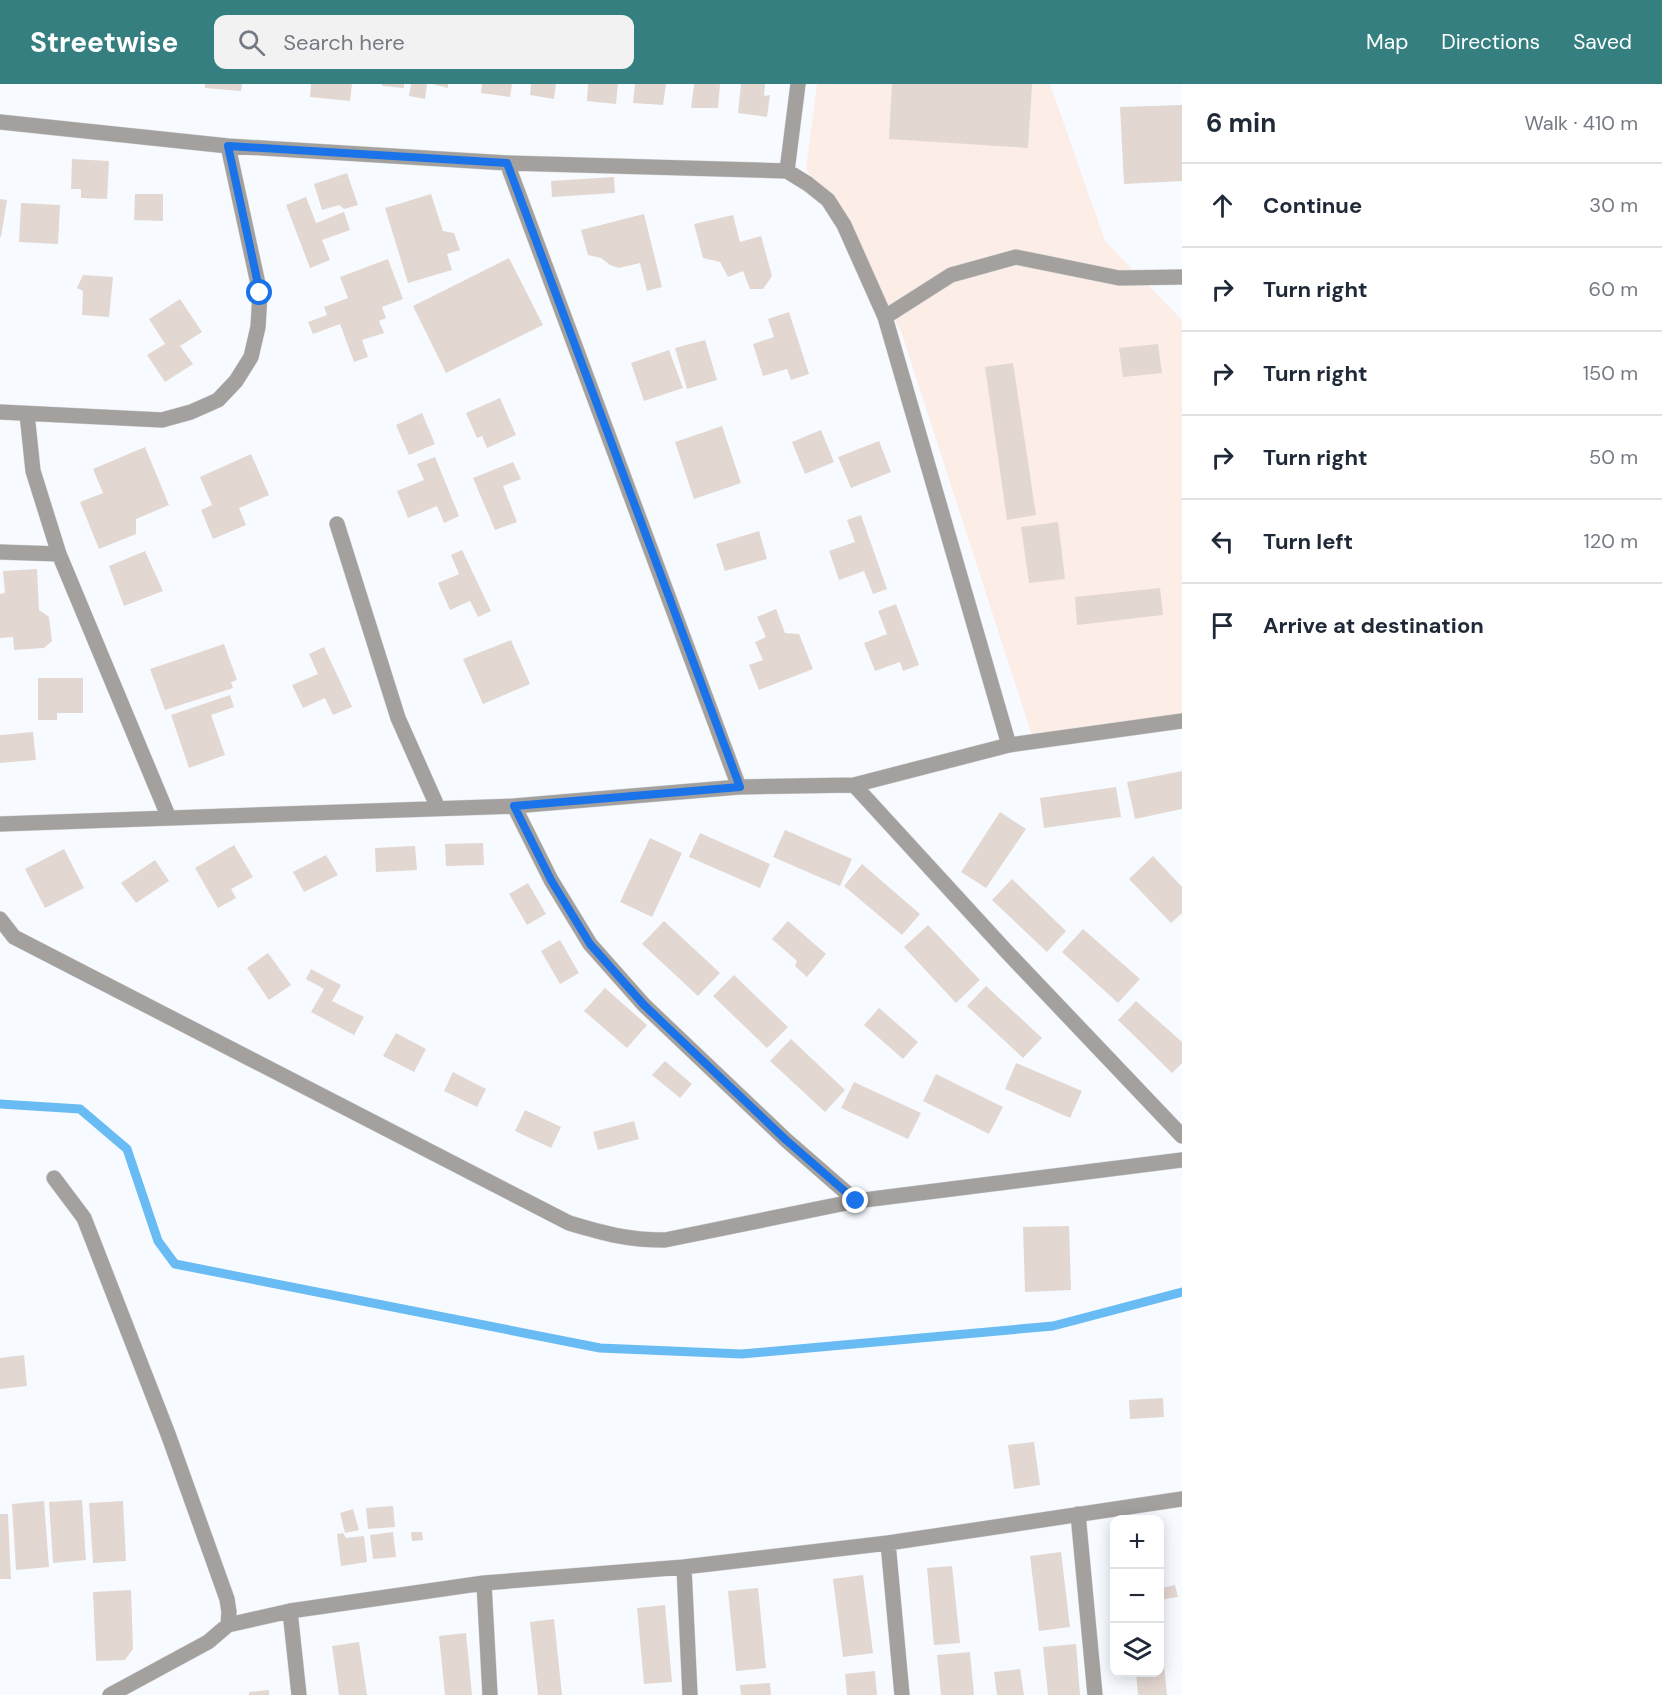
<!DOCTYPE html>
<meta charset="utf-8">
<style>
:root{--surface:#fff;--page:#f2f2f3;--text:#1f2937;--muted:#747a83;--line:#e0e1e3;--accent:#367f80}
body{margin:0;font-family:"DM Sans",sans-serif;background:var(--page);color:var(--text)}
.controls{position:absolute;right:18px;bottom:18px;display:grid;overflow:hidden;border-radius:12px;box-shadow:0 3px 15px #0003}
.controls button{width:54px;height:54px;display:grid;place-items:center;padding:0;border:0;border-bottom:2px solid var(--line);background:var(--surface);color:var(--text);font:30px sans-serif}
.stop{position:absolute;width:18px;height:18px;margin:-14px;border:4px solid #1a73e8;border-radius:50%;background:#fff}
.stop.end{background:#1a73e8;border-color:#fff;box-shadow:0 2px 6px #0008}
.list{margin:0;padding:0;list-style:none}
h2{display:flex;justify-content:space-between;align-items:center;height:78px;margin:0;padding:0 24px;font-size:26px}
h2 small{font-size:20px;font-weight:400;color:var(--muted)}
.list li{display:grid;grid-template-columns:39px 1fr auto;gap:18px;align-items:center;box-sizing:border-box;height:84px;padding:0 24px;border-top:2px solid var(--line)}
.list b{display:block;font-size:22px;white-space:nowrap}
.list em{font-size:20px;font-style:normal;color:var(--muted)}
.icon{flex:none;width:33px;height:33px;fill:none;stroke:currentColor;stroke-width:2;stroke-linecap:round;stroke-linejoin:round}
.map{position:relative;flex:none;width:1182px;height:1611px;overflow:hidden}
header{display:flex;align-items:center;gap:36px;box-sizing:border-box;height:84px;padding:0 30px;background:var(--accent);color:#fff}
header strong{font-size:28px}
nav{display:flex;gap:33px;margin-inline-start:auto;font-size:21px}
.search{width:420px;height:54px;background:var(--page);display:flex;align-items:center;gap:15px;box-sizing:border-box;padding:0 21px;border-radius:12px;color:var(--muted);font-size:22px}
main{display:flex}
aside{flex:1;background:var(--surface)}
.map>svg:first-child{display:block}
.industrial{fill:#fceee6}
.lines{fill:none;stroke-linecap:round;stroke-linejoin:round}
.stream{stroke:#69bbf4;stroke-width:9}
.building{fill:#e3d7d1}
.minor-casing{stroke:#d4d8dc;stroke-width:16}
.minor{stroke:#a4a09d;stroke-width:15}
.route{stroke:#1a73e8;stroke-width:8}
</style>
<header>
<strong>Streetwise</strong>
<div class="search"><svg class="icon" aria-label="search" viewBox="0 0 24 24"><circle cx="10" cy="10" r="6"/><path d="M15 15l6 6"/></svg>Search here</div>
<nav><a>Map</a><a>Directions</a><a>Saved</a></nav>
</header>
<main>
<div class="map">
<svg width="1182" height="1611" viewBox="0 0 1182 1611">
<rect width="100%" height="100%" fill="#f7fbff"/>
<path class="industrial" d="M817,0H1050L1105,157L1182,236V639L1035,661L901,247L806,85Z"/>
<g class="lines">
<path class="stream" d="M0,1020L80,1025L127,1065L158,1157L175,1180L600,1264L742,1270L1053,1242L1182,1208"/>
</g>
<path class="building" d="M205,0H242L241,7L205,4Z
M311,0H352L350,17L310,13Z
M382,0H404V4L382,2Z
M411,0H427L425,15L409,12Z
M432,0H448V4Z
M482,0H512L510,13L481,9Z
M531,0H556L554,15L530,11Z
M588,0H618L616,20L587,17Z
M635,0H666L663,21L633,19Z
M694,0H720L718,24H691Z
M741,0H765L764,12L770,11L767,33L738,29Z
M892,0H1032L1028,64L889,55Z
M1182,21V97L1124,100L1120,23Z
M72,75L109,77L107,115L81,114V105H71Z
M347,89L358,121L344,125L339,121L322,126L314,100Z
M614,93L615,109L552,113L551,97Z
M135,110H163V137L134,136Z
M431,110L443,147L454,149L460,166L447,170L452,186L408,199L385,124Z
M306,113L316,139L344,128L350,146L322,156L330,176L310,184L286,121Z
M0,115L7,116L1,153H0Z
M21,119L60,121L58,160L19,158Z
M644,130L662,203L647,207L640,179L619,184L610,181L601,174L588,171L581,146Z
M733,131L740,158L761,152L772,192L763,205H750L743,187L728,193L720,178L703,174L694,140Z
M509,174L543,241L446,289L413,222Z
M388,175L403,215L382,223L386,234L379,237L384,249L362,256L368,273L354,278L340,240L313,250L308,238L327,231L324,223L348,214L340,193Z
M83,191L113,193L109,233L82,231L83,207L77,204Z
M180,215L202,248L180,262L193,280L165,298L147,271L165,260L149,235Z
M789,228L809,290L791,296L787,285L763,292L753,260L774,253L768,235Z
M705,256L717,296L687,305L675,264Z
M1158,260L1162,289L1123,293L1119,264Z
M669,266L683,304L644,317L631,279Z
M1013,279L1036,431L1007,436L985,283Z
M500,314L516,351L487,364L482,352L477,354L466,329Z
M422,329L435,360L409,371L396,341Z
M722,342L741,399L694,415L675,358Z
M821,346L834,378L805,390L792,358Z
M879,357L891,388L851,404L838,373Z
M145,363L169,421L136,435V450L99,465L80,418L103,409L93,385Z
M251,370L269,411L239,424L246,441L213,455L201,426L212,421L200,393Z
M435,373L459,432L444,439L437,422L408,434L397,407L424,396L417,380Z
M513,378L521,395L503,402L517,438L495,446L473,394Z
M861,431L887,505L873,510L864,487L839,496L829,467L855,458L847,436Z
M1058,438L1065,495L1029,499L1021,443Z
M759,447L767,475L725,487L716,460Z
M462,466L491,527L478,533L470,517L450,526L438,499L459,490L451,471Z
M145,467L163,507L124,522L109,482Z
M37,485L39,526L49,533L52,557L44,564L14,566L13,553L0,554V510L5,509L3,487Z
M1160,504L1163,531L1077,541L1075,513Z
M896,520L919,581L903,587L900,578L875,587L864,559L887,550L878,527Z
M776,525L785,549L799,550L813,585L759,606L749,581L763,576L755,558L766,553L757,533Z
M511,556L530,600L483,620L463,575Z
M224,560L237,596L231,598L233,604L165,626L150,585Z
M324,563L352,623L333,631L325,614L303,624L292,601L318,590L309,570Z
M38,594H83V629H57V636H38Z
M230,611L234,623L211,631L225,671L189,684L171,631Z
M33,648L36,676L0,679V651Z
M1182,687V725L1135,735L1127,698Z
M1116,703L1121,733L1044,744L1040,714Z
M1000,728L1026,745L986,804L961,788Z
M785,746L852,775L840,802L773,773Z
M700,749L770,780L760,804L689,773Z
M650,754L682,769L652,833L620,818Z
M483,759L484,781L446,782L445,760Z
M234,761L253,793L231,805L236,814L218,824L195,784Z
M415,762L417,786L376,788L375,764Z
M64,765L84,804L45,824L25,785Z
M326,771L338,791L304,808L293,788Z
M1153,772L1182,803V829L1171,839L1129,795Z
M155,776L169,797L136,819L121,799Z
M862,780L920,830L902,851L844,802Z
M1012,795L1066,847L1047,868L992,816Z
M528,799L546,830L527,841L509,810Z
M664,837L720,889L698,912L642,860Z
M788,837L826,870L807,893L795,882L797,877L772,855Z
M928,841L980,896L956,919L904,863Z
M1083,845L1140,895L1118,919L1062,868Z
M560,856L579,889L560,900L541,867Z
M268,869L291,901L269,916L247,884Z
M311,885L341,901L332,917L364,933L354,951L311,928L324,905L306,895Z
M734,891L788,943L767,964L713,912Z
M986,902L1042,954L1023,974L967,922Z
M605,904L647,941L627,964L584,927Z
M1136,917L1182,958V979L1172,989L1118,936Z
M879,924L918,958L903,975L864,941Z
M396,949L426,965L414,988L383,972Z
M791,955L845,1006L825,1028L770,977Z
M665,977L692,1000L680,1014L652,991Z
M1016,979L1082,1007L1070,1034L1005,1005Z
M453,988L486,1005L477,1023L444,1007Z
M936,990L1003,1023L989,1050L923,1017Z
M854,998L921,1029L908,1055L841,1024Z
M525,1026L561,1043L551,1064L515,1047Z
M634,1037L639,1055L598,1066L593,1048Z
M1069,1142L1071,1206L1025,1208L1023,1143Z
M24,1271L27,1302L0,1305V1274Z
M1163,1314L1164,1333L1130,1335L1129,1316Z
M1034,1358L1040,1401L1014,1405L1008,1361Z
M82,1416L86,1476L53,1479L49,1418Z
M44,1417L49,1483L16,1486L12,1420Z
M123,1417L126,1477L93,1479L89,1419Z
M393,1422L395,1443L368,1445L366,1424Z
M353,1425L359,1446L345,1449L340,1429Z
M0,1430H8L11,1495H0Z
M393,1448L396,1473L373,1475L370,1451Z
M411,1448H422L423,1456L412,1457Z
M343,1449L346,1454L364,1452L367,1478L341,1482L337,1450Z
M1061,1468L1070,1543L1039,1547L1030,1472Z
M952,1482L960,1559L934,1561L927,1484Z
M863,1491L873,1569L843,1573L833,1495Z
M1175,1501L1178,1513L1164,1515L1162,1504Z
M758,1504L766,1584L736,1587L728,1507Z
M131,1506L133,1565L125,1576L96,1577L93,1508Z
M665,1521L672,1598L644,1600L637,1524Z
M554,1535L562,1611H538L530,1538Z
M466,1549L472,1611H445L439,1552Z
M1160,1550H1161L1167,1611H1138L1136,1588H1160Z
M359,1558L367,1611H339L332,1562Z
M1076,1560L1080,1611H1048L1043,1563Z
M970,1568L974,1611H941L937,1571Z
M1020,1585L1024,1611H997L994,1588Z
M875,1587L877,1611H847L845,1590Z
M770,1599L771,1611H741L740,1601Z
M269,1606V1611H249V1608Z"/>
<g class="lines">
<g class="minor-casing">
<path id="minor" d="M0,38L228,62L507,79L787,87L808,100L828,116L844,141L885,233L1009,661
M507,79L739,703
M787,87L798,0
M885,233L951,191L1016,173L1119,194L1182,193
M0,328L162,336L191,328L218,316L236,297L251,273L258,243L260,209L228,62
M27,330L33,387L59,470L169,734
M337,440L398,634L438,724
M0,468L59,470
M854,701L1008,869L1182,1052
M514,722L551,796L590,860L644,921L786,1056L856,1117
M0,740L514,722L739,703L854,701L1009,661L1182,637
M0,835L14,853L569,1139C606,1150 627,1156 665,1156L856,1117L1182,1076
M54,1094L84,1134L168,1350L227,1515L229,1528L228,1541L208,1558L110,1611
M1078,1430L1095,1611
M888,1459L902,1611
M684,1483L690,1611
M484,1499L490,1611
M290,1527L299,1611
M228,1541L290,1527L484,1499L684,1483L888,1459L1182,1415"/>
</g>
<use href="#minor" class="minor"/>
</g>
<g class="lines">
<path class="route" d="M260,209L228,62L507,79L740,703L514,722L551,796L590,860L644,921L786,1056L856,1117"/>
</g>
</svg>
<div class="controls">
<button>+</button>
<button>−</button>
<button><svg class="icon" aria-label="layers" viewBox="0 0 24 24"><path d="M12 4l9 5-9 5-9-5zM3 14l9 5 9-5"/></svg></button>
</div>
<div class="stop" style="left:260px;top:209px"></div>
<div class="stop end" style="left:856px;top:1117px"></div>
</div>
<aside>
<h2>6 min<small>Walk · 410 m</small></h2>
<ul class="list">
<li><svg class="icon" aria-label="ahead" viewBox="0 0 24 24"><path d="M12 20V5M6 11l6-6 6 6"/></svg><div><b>Continue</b></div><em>30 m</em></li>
<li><svg class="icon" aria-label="right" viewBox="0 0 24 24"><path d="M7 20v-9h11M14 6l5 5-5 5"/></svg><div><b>Turn right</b></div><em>60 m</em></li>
<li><svg class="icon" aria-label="right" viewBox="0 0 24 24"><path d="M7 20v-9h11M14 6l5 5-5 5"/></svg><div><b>Turn right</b></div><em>150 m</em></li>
<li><svg class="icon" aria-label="right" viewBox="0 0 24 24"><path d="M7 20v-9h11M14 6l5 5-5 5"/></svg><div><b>Turn right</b></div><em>50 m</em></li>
<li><svg class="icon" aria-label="left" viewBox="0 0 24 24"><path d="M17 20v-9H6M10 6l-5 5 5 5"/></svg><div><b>Turn left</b></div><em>120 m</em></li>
<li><svg class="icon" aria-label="arrive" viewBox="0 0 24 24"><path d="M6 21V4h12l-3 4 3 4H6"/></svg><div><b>Arrive at destination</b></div></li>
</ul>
</aside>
</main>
